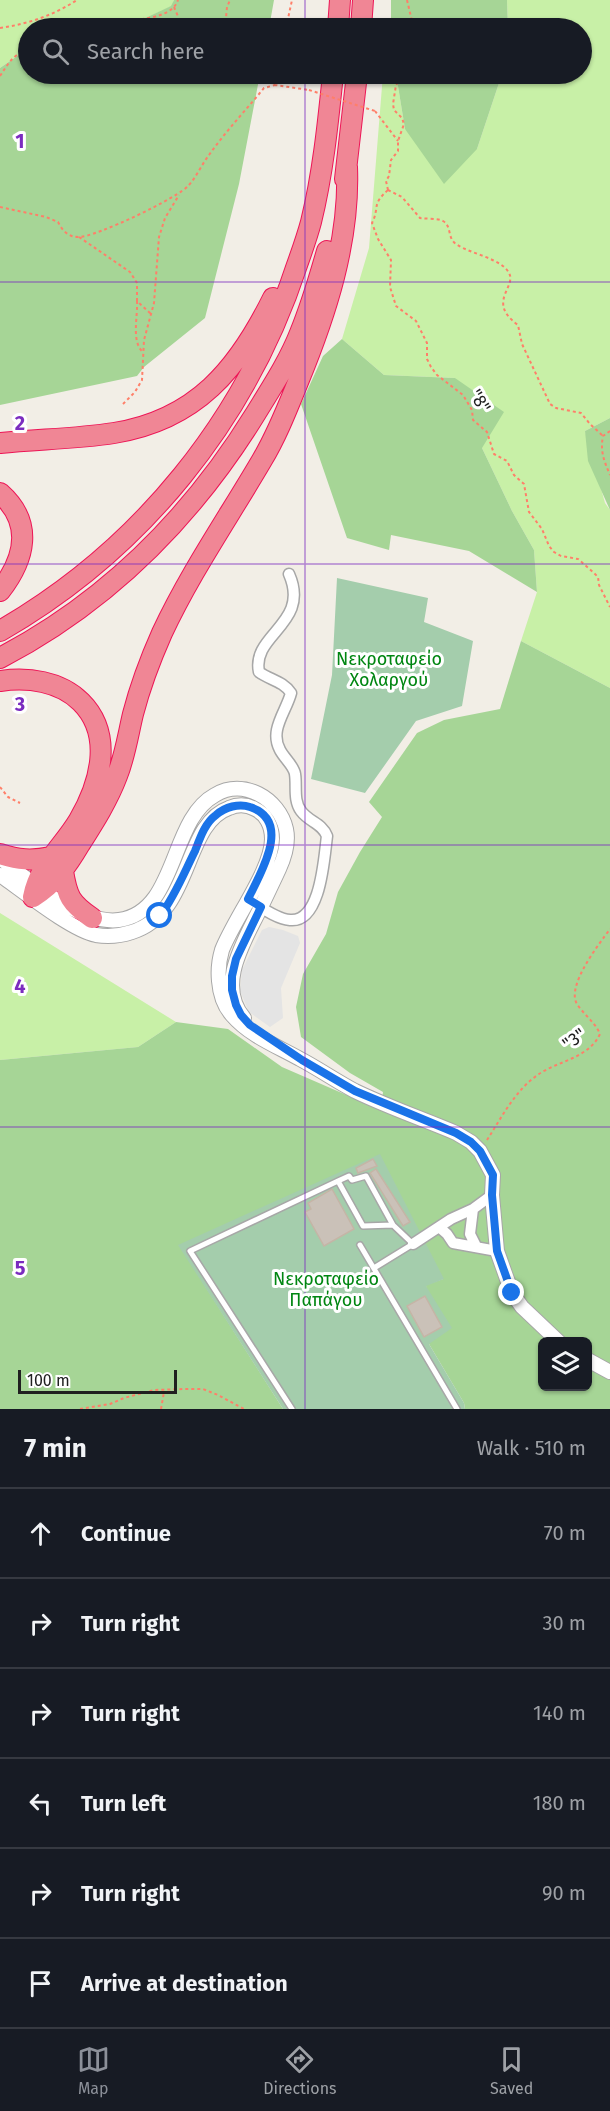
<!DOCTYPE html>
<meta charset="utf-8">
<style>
:root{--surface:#171b24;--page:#242831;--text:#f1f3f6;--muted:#9ea1a6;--line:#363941;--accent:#8c9099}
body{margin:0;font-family:"Fira Sans",sans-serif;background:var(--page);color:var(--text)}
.controls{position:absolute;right:18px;bottom:18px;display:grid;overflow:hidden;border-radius:9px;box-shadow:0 2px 4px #0004}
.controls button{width:54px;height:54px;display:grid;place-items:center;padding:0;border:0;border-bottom:2px solid var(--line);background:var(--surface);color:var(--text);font:30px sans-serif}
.scale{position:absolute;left:18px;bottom:15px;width:159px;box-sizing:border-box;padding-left:6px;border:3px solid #202020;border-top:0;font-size:16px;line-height:21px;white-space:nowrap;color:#202020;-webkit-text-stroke:4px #fff;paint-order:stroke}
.stop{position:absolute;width:18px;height:18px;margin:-14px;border:4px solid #1a73e8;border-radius:50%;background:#fff}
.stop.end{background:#1a73e8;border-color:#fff;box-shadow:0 2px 6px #0008}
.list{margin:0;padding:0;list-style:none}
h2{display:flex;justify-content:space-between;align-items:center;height:78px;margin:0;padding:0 24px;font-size:26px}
h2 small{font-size:20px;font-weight:400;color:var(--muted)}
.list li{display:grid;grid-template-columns:39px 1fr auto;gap:18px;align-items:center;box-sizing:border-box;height:90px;padding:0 24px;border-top:2px solid var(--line)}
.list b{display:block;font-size:22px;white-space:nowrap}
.list em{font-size:20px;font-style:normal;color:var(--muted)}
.icon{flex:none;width:33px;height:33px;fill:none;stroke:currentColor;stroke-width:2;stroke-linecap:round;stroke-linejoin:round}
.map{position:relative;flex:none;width:610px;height:1409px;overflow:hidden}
.search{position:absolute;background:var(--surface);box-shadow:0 2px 4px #0004;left:18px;right:18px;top:18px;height:66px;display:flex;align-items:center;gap:15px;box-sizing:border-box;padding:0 21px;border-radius:33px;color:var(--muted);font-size:22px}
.sheet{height:618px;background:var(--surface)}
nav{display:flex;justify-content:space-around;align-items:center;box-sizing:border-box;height:84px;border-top:2px solid var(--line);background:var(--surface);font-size:16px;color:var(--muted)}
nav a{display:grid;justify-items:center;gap:3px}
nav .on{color:var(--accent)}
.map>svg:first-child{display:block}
.grass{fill:#c8f0a7}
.forest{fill:#a6d596;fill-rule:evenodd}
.cemetery{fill:#a4cdac}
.parking{fill:#e4e4e4}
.building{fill:#cac1b8;stroke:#c5b5a6;stroke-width:1.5}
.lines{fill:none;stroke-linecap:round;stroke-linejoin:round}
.service-casing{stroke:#a7a7a7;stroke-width:8}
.minor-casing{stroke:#a7a7a7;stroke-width:13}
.tertiary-casing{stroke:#a7a7a7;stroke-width:16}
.motorway-casing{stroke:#ed1556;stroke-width:22}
.path{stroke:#ff7f69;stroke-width:2;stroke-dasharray:3 3;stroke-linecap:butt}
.service{stroke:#fff;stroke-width:5}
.minor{stroke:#fff;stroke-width:10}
.tertiary{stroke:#fff;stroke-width:14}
.motorway{stroke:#f08695;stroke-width:20}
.path-bridge{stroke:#ff7f69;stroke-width:2;stroke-dasharray:3 3;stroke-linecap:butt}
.route{stroke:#1a73e8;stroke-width:8}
.grid{fill:none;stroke:#7b2cbf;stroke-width:1.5;stroke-opacity:0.55}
.labels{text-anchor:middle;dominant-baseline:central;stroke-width:6;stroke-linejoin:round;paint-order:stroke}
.street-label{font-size:18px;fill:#202020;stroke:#fff}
.park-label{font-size:18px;fill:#018612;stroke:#fff}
.grid-label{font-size:20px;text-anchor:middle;font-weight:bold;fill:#7b2cbf;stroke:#fff;stroke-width:6;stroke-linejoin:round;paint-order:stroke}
</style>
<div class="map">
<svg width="610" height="1409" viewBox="0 0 610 1409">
<rect width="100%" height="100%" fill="#f2eee6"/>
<path class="grass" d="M0,0H174L172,6L124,28H28V53L20,54L0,68Z
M507,0H610V418L585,431L605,503L610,510V688L521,641L537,592L534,550L512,511L482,448L455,378L384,375L342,339L369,248L383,74H396L405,129L477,149L502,74H582V28H508Z
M0,913L176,1022L138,1047L0,1060Z"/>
<path class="forest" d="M174,0H274L269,28H124L171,6Z
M391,0H507L508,28H391Z
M28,53V74H260L239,184L205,318L144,367L137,376L0,405V68L20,54Z
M396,74H502L477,149L444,184L405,129Z
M342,339L384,375L455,378L504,412L482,448L512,511L534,550L537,592L469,551L391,535L389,550L347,538L301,404L323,356Z
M610,418V510L588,461L585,431Z
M521,641L610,688V1409H465L464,1403L429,1344L426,1285L443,1279L179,1245L283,1409H0V1060L138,1047L176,1022L228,1029L282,1067L381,1110L383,1092L350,1073L301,1037L296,1007L303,974L326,934L338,892L360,852L382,817L369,802L417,733L444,720L500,709ZM542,1342H588V1386H542Z"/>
<path class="cemetery" d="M337,578L428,598L424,622L473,641L462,706L416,721L365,793L311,779L332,675Z
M380,1154L444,1279L426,1286L452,1328L429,1344L464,1403L465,1409H283L178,1245Z"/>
<path class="parking" d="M269,927L283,930L298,936L300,943L281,988L283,1018L270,1027L249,1012L240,991L242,970L262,930Z"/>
<path class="building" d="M373,1159L377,1166L358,1173L356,1168Z
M376,1169L410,1222L403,1226L370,1173Z
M332,1189L354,1229L324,1246L305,1212L311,1209L308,1203Z
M425,1296L442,1327L424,1337L407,1306Z"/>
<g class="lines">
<g class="service-casing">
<path id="service" d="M338,1181L363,1226L393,1225
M360,1245L457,1409
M292,1409L190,1251L338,1181L349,1176L352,1180L366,1176L393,1225L413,1244L374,1268"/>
</g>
<g class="minor-casing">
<path id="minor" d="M256,904C265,910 278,919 290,920C321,923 324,858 327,836C322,823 309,822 301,811C293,800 297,786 295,774C294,766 284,758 280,750C269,730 286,712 291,693C283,681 270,680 259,672C251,634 311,624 289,574
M473,1209L470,1234L476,1246
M439,1227L447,1234L453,1243L497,1251
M413,1244L451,1219L473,1209L492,1195"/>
</g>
<g class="tertiary-casing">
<path id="tertiary" d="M0,858C30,881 80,925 119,920C178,912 169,820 215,795C243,778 279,798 286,829C289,843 285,856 279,869C272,884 265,899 257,915C242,945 217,987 244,1018
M0,875C23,891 71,930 96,935C108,937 120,936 132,932C193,913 183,824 229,808C238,804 246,804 255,809C266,814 272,826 272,839C272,869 234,919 222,950C219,960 218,971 219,981C220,993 224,1006 232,1015C250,1036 277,1046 300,1059C319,1069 336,1081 355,1091C388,1107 423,1119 456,1133L471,1142L480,1151L493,1175L492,1195L497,1251L512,1293L522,1307L559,1342
M588,1360L610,1372"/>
</g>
<g class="motorway-casing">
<path id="motorway" d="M338,28L340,0
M361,28L363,0
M345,179L357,74
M0,443C38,439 76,439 114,433C196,420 238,369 273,298
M0,493C34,523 25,559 0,591
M0,631C141,550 246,420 297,265C302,251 307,237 311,222C323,173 328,123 333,74
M0,658C109,601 192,517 256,413C272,387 289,361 300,333C311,306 319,279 327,251
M0,681C28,677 60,681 81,702C114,735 100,784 79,820C63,847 39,865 33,897
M0,854C18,860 32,861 51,857
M63,871C67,896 70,903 92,918
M33,897C55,883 67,866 80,844C94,822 108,800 117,776C125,756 128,735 133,714C140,687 150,660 162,633C190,573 228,518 262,460C277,435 287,409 298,382C326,314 350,241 347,167"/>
</g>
<path class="path" d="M407,0L412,21L410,28
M174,7L183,28
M0,28C28,24 54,15 77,0
M82,28C105,17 169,27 178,0
M225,28L227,7L230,0
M286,28L292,0
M253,74L275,85L309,90
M0,76C8,64 13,54 28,50
M375,111L398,141
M388,190C371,205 380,207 372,223L378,239L391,260L390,287L396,306L416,321L427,343V359L431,367L437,375L463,395L472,410L473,420L487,432L494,454L507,461L514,475L524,484L529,512L542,529L549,546L554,552L561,556L578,559L593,572L598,577L599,585L610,607
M388,190L402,197L420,218C427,219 437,218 443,221C452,226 447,238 456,244C470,254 501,258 509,273C517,287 486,302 518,325L522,344L550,404L556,408L581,413L590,424L603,436
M388,190L386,181L389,176L391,160L398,151V141L404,124L402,118L394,110L393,104L396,85L403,74
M0,207L46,217L58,222C62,230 68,237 78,237C94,238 180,197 189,185C197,176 202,164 209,155C226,131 246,110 264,88L275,85L279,74
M79,237L130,272L137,283V301L151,314
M137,301C138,316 131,342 143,352
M123,404L135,392L142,380L144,340L154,303L159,237L165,218L179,195
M610,431L603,436C600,451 604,461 610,475
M0,787L8,797L20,803
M487,1140C502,1117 515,1090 539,1074C558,1061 589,1058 600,1034C595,1022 584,1015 577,1004C566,986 599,944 610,929
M80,1409L110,1404L124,1398L154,1390L184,1389H203L218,1395L244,1409
M161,1409L164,1392"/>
<use href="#service" class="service"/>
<use href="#minor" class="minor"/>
<use href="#tertiary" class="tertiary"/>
<use href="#motorway" class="motorway"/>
<path class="path-bridge" d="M309,90L375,111"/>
</g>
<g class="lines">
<path class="route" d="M160,916C175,896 184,873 195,851C200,838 205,823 216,815C225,807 239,803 250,807C293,821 260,874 248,899L261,907L236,959L232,976V990L236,1005L241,1015L250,1025L302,1060L355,1091L456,1133L471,1142L480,1151L493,1175L492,1195L497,1251L512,1293"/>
</g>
<path class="grid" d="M305,0V28M305,74V1409M0,282H610M0,564H610M0,845H610M0,1127H610"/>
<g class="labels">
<g class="street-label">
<text transform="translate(480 401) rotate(59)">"8"</text>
<text transform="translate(574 1039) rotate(-36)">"3"</text>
</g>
<g class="park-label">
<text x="389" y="659">Νεκροταφείο<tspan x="389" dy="21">Χολαργού</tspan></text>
<text x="326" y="1279">Νεκροταφείο<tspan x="326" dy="21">Παπάγου</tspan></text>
</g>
</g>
<g class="grid-label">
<text x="20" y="148">1</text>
<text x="20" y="430">2</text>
<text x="20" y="711">3</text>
<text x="20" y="993">4</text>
<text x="20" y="1275">5</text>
</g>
</svg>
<div class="controls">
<button><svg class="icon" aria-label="layers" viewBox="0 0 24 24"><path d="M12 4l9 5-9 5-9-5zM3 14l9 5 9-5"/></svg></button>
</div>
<div class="scale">100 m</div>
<div class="stop" style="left:160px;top:916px"></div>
<div class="stop end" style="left:512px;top:1293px"></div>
<div class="search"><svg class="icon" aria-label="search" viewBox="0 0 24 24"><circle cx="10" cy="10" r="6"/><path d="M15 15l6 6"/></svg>Search here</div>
</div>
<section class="sheet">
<h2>7 min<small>Walk · 510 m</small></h2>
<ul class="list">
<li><svg class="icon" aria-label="ahead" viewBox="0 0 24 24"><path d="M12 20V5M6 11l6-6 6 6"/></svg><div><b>Continue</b></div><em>70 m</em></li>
<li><svg class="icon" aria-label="right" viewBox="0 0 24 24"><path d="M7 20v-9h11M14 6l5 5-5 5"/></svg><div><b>Turn right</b></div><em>30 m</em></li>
<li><svg class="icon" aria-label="right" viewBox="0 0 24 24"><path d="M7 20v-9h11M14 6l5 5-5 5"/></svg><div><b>Turn right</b></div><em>140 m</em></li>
<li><svg class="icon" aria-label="left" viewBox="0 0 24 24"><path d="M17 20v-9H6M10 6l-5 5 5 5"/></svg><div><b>Turn left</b></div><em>180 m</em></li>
<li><svg class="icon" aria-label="right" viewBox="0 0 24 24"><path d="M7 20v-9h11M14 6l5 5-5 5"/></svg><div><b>Turn right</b></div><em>90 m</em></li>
<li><svg class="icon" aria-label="arrive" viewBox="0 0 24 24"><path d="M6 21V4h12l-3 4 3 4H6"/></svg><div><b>Arrive at destination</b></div></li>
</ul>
</section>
<nav>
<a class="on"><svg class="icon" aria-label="map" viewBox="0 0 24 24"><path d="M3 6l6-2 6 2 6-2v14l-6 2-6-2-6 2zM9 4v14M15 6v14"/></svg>Map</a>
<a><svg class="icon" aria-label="directions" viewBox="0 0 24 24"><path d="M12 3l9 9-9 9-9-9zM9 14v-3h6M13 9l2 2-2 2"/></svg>Directions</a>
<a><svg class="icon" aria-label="saved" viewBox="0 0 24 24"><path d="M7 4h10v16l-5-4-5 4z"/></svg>Saved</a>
</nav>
